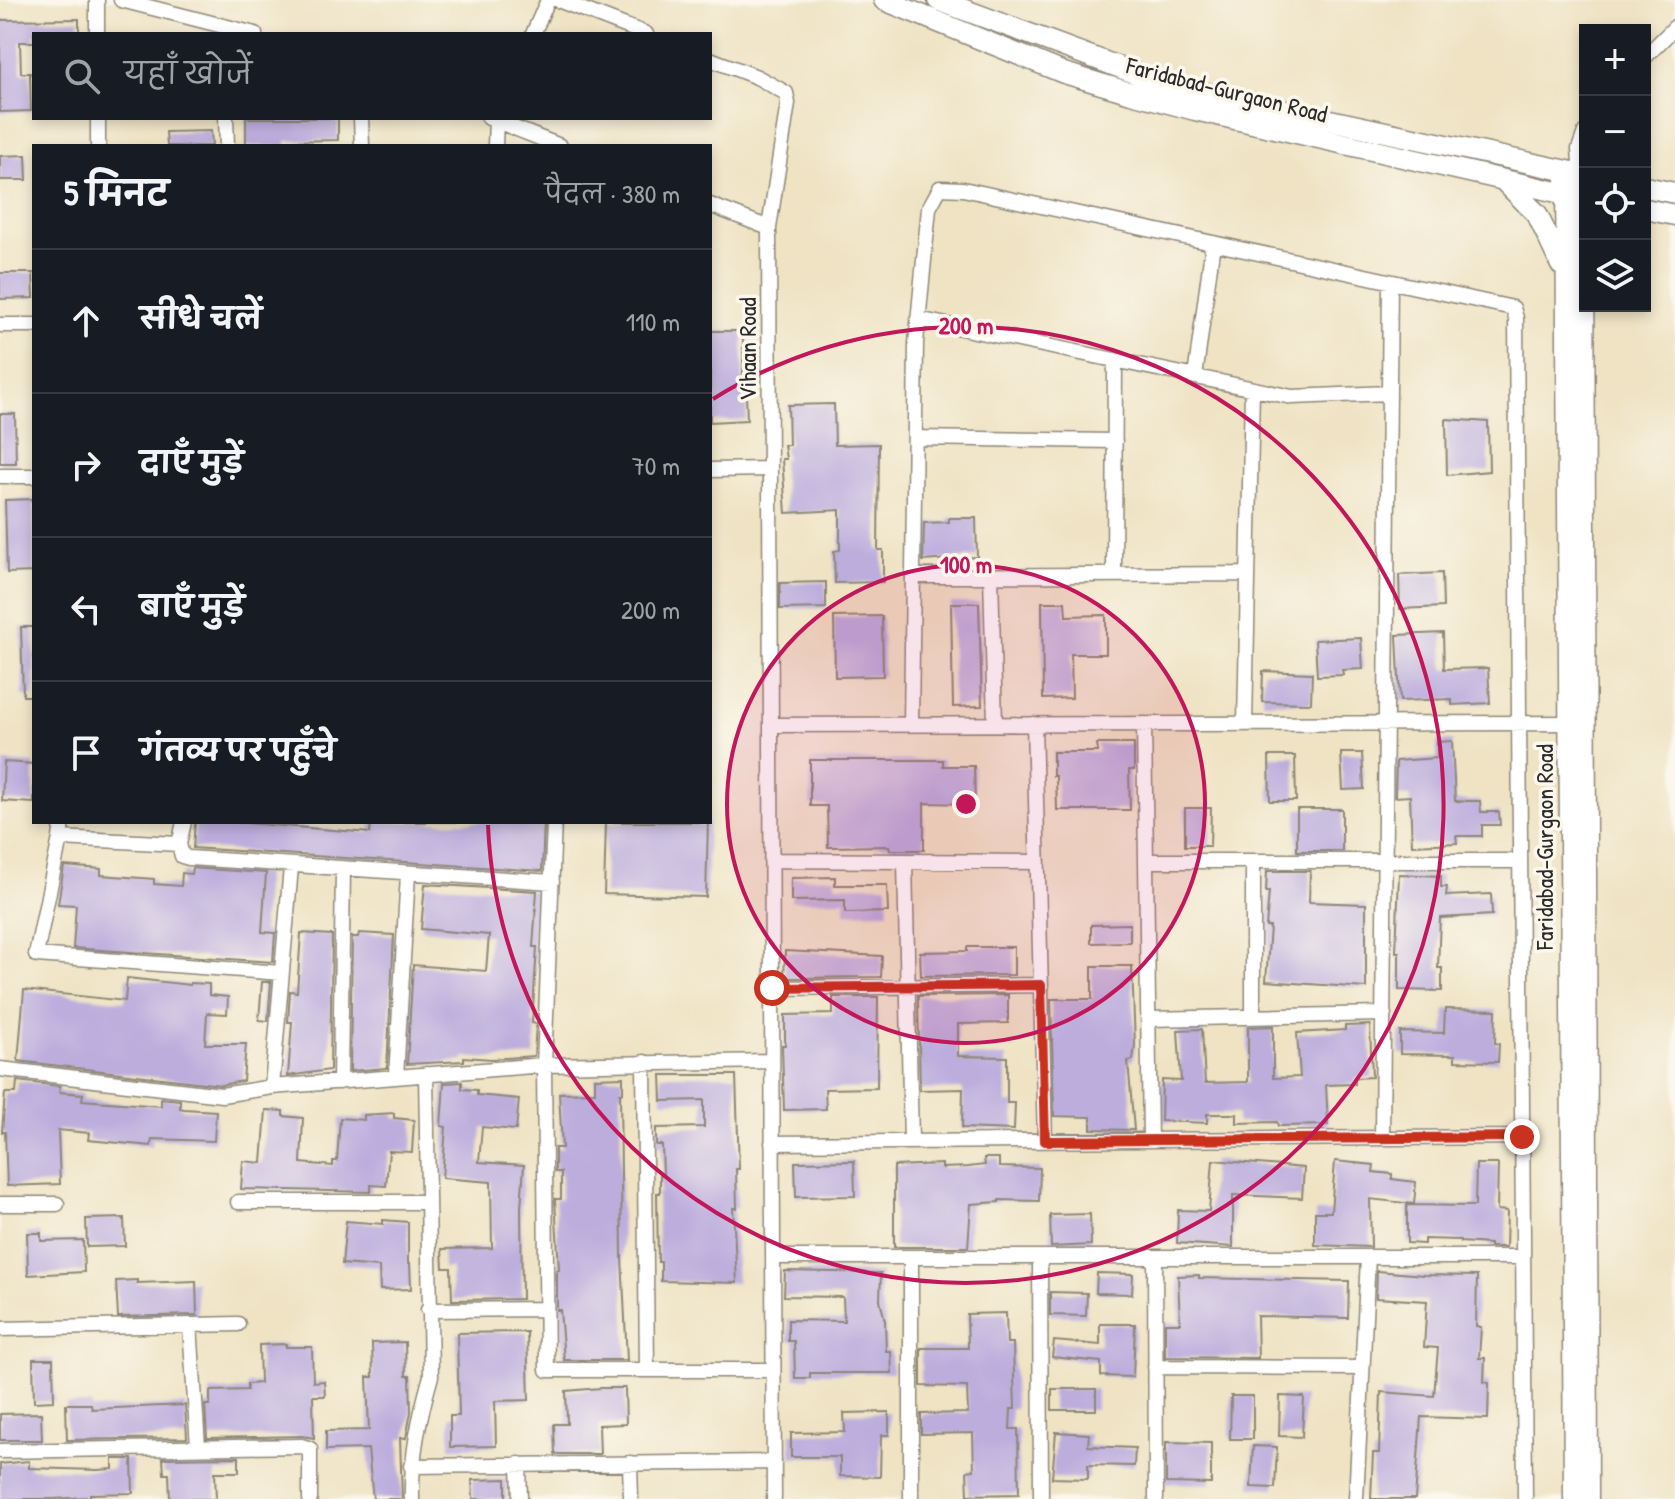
<!DOCTYPE html>
<html lang="hi">
<meta charset="utf-8">
<style>
:root{--surface:#171b24;--page:#242831;--text:#f1f3f6;--muted:#9ea1a6;--line:#363941}
body{margin:0;font-family:"Patrick Hand","Playpen Sans Deva",sans-serif;background:var(--page);color:var(--text)}
.controls{position:absolute;right:24px;top:24px;display:grid;overflow:hidden;border-radius:0px;box-shadow:0 4px 12px #0003}
.controls button{width:72px;height:72px;display:grid;place-items:center;padding:0;border:0;border-bottom:2px solid var(--line);background:var(--surface);color:var(--text);font:40px sans-serif}
.stop{position:absolute;width:24px;height:24px;margin:-18px;border:6px solid #c8321e;border-radius:50%;background:#fff}
.stop.end{background:#c8321e;border-color:#fff;box-shadow:0 2px 8px #0008}
.list{margin:0;padding:0;list-style:none}
h2{display:flex;justify-content:space-between;align-items:center;height:104px;margin:0;padding:0 32px;font-size:34px}
h2 small{font-size:26px;font-weight:400;color:var(--muted)}
.list li{display:grid;grid-template-columns:52px 1fr auto;gap:24px;align-items:center;box-sizing:border-box;height:144px;padding:0 32px;border-top:2px solid var(--line)}
.list b{display:block;font-size:30px;white-space:nowrap}
.list em{font-size:26px;font-style:normal;color:var(--muted)}
.icon{flex:none;width:44px;height:44px;fill:none;stroke:currentColor;stroke-width:2;stroke-linecap:round;stroke-linejoin:round}
.map{position:relative;flex:none;width:1675px;height:1499px;overflow:hidden}
.search{position:absolute;background:var(--surface);box-shadow:0 4px 12px #0003;left:32px;top:32px;width:680px;height:88px;display:flex;align-items:center;gap:20px;box-sizing:border-box;padding:0 28px;border-radius:0px;color:var(--muted);font-size:30px}
.panel{position:absolute;background:var(--surface);box-shadow:0 4px 12px #0003;left:32px;top:144px;width:680px;height:680px;border-radius:0px}
.map>svg:first-child{display:block}
.building{fill:#bcaddd}
.lines{fill:none;stroke-linecap:round;stroke-linejoin:round}
.street-casing{stroke:#8d8778;stroke-width:17}
.secondary-casing{stroke:#8d8778;stroke-width:23}
.street{stroke:#fff;stroke-width:14}
.secondary{stroke:#fff;stroke-width:20}
.route{stroke:#c8321e;stroke-width:10}
.ring{fill:none;stroke:#c2185b;stroke-width:4}
.labels{text-anchor:middle;dominant-baseline:central;stroke-width:7;stroke-linejoin:round;paint-order:stroke}
.street-label{font-size:24px;fill:#2b2b2b;stroke:#fbf7ec}
.centre{fill:#c2185b;stroke:#fbf7ec;stroke-width:4}
.ring-label{font-size:24px;text-anchor:middle;font-weight:bold;fill:#c2185b;stroke:#fbf7ec;stroke-width:7;stroke-linejoin:round;paint-order:stroke}
</style>
<div class="map">
<svg width="1675" height="1499" viewBox="0 0 1675 1499">
<rect width="100%" height="100%" fill="#fbf7ec"/>
<filter id="ink" filterUnits="userSpaceOnUse"><feTurbulence type="fractalNoise" baseFrequency=".0125" numOctaves="2"/><feDisplacementMap in="SourceGraphic" scale="16" xChannelSelector="R" yChannelSelector="G"/><feConvolveMatrix kernelMatrix="1 2 1 2 8 2 1 2 1" color-interpolation-filters="sRGB"/></filter>
<filter id="wash" filterUnits="userSpaceOnUse"><feTurbulence type="fractalNoise" baseFrequency=".006" numOctaves="4" result="noise"/><feDisplacementMap in="SourceGraphic" scale="32" xChannelSelector="R" yChannelSelector="G"/><feGaussianBlur stdDeviation="1.8" result="paint"/><feColorMatrix in="noise" values="0 0 0 0 0 0 0 0 0 0 0 0 0 0 0 0 0 1.4 0 .05"/><feComposite in="paint" operator="in"/></filter>
<g filter="url(#wash)">
<rect width="100%" height="100%" fill="#efe3c4"/>
<g id="blocks">
<path class="building" d="M79,19V34H34V42H20L21,73H30L31,111L0,112V20Z
M246,118H338V140L286,141V146H246Z
M211,131L212,146H167L166,132Z
M26,155L27,180H0V156Z
M0,273H33L34,298L0,299Z
M710,331H743V394H746L747,420L710,422Z
M834,404L835,445L879,444L878,550H883V582L835,583L834,551L840,550V510L786,513L782,459H786L784,445H789L788,405Z
M0,414H15L16,463H0Z
M1446,419L1488,422L1489,471L1447,475Z
M34,499V572L7,573L5,500Z
M949,518H976L977,557L923,561L924,523L949,522Z
M1442,573L1443,607L1400,609L1399,575Z
M826,582V608L780,609V583Z
M1042,602H1065L1066,616L1106,615V654H1071L1072,698L1043,699Z
M951,603H979L982,706L953,707Z
M882,616L883,676L835,677L834,617Z
M21,627H34V696H23Z
M1443,633L1444,669L1488,668L1490,703L1452,705V699L1400,701L1397,635Z
M1361,638L1363,669L1342,670L1343,675L1317,676L1315,640Z
M1263,671L1312,673L1311,703L1262,702Z
M1452,741L1455,801H1480L1481,812H1499L1500,825H1482V836H1456L1457,843L1412,845L1410,796L1395,797L1396,761L1437,758V742Z
M1097,744H1134V770H1129L1130,810H1057L1056,776H1053V752H1098Z
M1341,753H1362L1364,789L1343,790Z
M1269,756H1295L1296,801H1270Z
M810,760H943V766H974L975,804L924,803V850H890L889,846L828,847L827,806H810Z
M4,762L34,764V803L2,801Z
M1185,808H1211L1210,846H1185Z
M1297,809H1342V851H1297Z
M195,822H234L370,833L371,822H544L542,871L193,848Z
M606,822H708L706,897L604,894Z
M64,866L101,869V875L154,879V884L181,886L182,873L191,874L192,868L266,873L262,932L275,933L273,962L73,948L76,905L58,904Z
M1267,871H1310L1309,902L1366,904V988L1266,981L1270,927H1266L1269,892H1266Z
M1399,874L1441,876V887H1447L1446,896L1491,894L1492,915L1440,918L1438,968H1442V991L1399,990V952H1396Z
M835,877V885H887L888,912L845,913V900L791,901V878Z
M425,884L537,891L533,947H537L532,1023L536,1024L534,1056L492,1059L464,1057V1061L407,1064L413,965L486,971L489,935L421,929Z
M1130,924V942L1091,943V925Z
M301,933L332,935L330,1070L288,1076L292,1022H288L290,991L297,992Z
M359,933L394,935L387,1068L350,1071L352,937H358Z
M967,947H1014V975L921,976L920,952L967,951Z
M785,951L882,956L881,977L784,978Z
M1092,966H1132L1135,1045L1133,1060L1128,1061L1134,1130L1091,1129V1117L1054,1116L1051,999H1092Z
M127,978L190,985V983L209,984V995L228,997L227,1014L207,1013L205,1044H246L243,1081L221,1085L18,1061L24,990L125,1001Z
M262,982H271L268,1021L259,1020Z
M1008,995V1023L958,1024V1056L1007,1057V1103H1015L1014,1130L962,1128L963,1089L920,1090L918,996Z
M833,997H878L877,1088L825,1089L826,1109L784,1110L782,1045H785V1015L833,1014Z
M1445,1009L1496,1010L1495,1043L1499,1044L1498,1062L1455,1061V1055L1400,1054V1032L1444,1033Z
M1370,1025L1372,1077L1355,1078V1084L1326,1085L1328,1125L1278,1126L1277,1122L1237,1123V1114H1207V1123L1161,1121L1162,1080L1181,1081L1178,1030L1202,1029L1205,1083L1248,1082V1027L1273,1026V1078L1300,1077L1297,1033L1345,1030V1026Z
M661,1075H736L739,1169H736L737,1208H733L737,1283L661,1281V1262H658L657,1193H660V1175H663L662,1145H656V1128L704,1127V1100L662,1101Z
M623,1077V1093H620L622,1257L627,1360H564L560,1310H557V1270H559L555,1199H561V1172H555V1148H562L559,1093L595,1092V1078Z
M17,1081L60,1086L59,1092L83,1094L82,1100L161,1106V1098L180,1100V1108L184,1109L216,1111L214,1141L152,1139L151,1146L88,1140L89,1133L58,1130L60,1184L7,1186L5,1132H2L5,1093H16Z
M462,1082V1089L477,1090V1095L519,1099L516,1130L482,1127L479,1162L524,1165L521,1208L522,1299L452,1300L451,1268H443L442,1249L492,1248L491,1182L442,1178L446,1127L441,1126L444,1083Z
M266,1110L283,1111V1116L303,1118L301,1163L333,1166V1161H337L340,1118L364,1120V1115L394,1113V1118L414,1120L412,1152L389,1151L386,1186L371,1185V1192L241,1189L243,1161L262,1163Z
M984,1158H999V1167L1040,1168L1039,1201L999,1200V1202L971,1204L968,1247H894V1166L942,1164V1168L968,1167L985,1165Z
M1213,1160L1304,1168L1302,1198L1233,1195V1247L1177,1243L1178,1210L1209,1211Z
M854,1161L855,1196L796,1197L795,1162Z
M1335,1161L1374,1165L1373,1172L1392,1174V1179L1416,1182L1414,1204L1370,1199L1371,1247L1315,1245V1212H1331Z
M1476,1164H1498L1497,1210L1507,1211L1506,1247H1490V1244L1460,1242V1240L1424,1239V1244L1407,1243V1205L1475,1206Z
M1090,1214L1091,1245L1051,1247L1050,1215Z
M124,1218L125,1246L87,1247L86,1219Z
M383,1220L408,1222V1264H410L411,1289L380,1290L379,1267L342,1264L346,1221L383,1224Z
M27,1233H41V1241L83,1240L84,1272L28,1275Z
M785,1271L881,1273L880,1300L885,1321L886,1351H891L892,1373H810V1378H795L794,1341H788V1320L844,1321L843,1297L784,1296Z
M1377,1271L1424,1275L1477,1276L1476,1326L1481,1327L1479,1358H1485L1484,1382L1489,1383L1488,1419L1421,1417L1415,1499H1371L1373,1453H1379L1381,1392L1434,1396L1438,1348L1424,1347L1427,1301L1376,1298Z
M1097,1273L1133,1274L1132,1294L1096,1293Z
M1199,1275V1278L1349,1281L1348,1318L1257,1316L1258,1358L1165,1357V1323H1180L1178,1276Z
M137,1280V1283L196,1281L197,1315L118,1317L116,1281Z
M1050,1292L1087,1293L1086,1316L1050,1315Z
M1006,1313L1007,1343H1013L1015,1409H1011L1010,1429H1018L1019,1494L968,1495L967,1471L974,1470L973,1433L921,1434V1414L968,1413L967,1387L921,1386V1348H968L967,1314Z
M1100,1324H1135L1133,1377L1101,1376V1362L1052,1357L1054,1341L1100,1345Z
M527,1332L529,1400L495,1401L496,1446L450,1447V1416H459L457,1333Z
M405,1342L406,1376H410L411,1412L406,1438H400L402,1499H373L368,1449L326,1450V1431L369,1430L367,1377H373L372,1343Z
M286,1344V1347H312L313,1382L324,1381L325,1396H313L314,1438L302,1436L207,1438L205,1405H210V1391L247,1390V1384L260,1383L259,1345Z
M33,1359H53L54,1401L34,1402Z
M601,1388H625L626,1424L599,1425L600,1454H555L554,1424H567L566,1391Z
M1052,1389H1096V1410H1052Z
M1231,1396H1253V1439H1230Z
M1280,1396L1304,1397L1302,1437L1279,1436Z
M66,1404H91L92,1409L185,1405L187,1438L67,1440Z
M889,1412V1435H881L880,1477L840,1476V1457H791V1433L845,1432L844,1413Z
M41,1413L42,1440H0V1414Z
M1056,1432L1089,1434L1088,1446L1135,1448L1134,1466L1088,1465V1479L1052,1478Z
M1166,1442L1211,1443V1484L1166,1483Z
M1253,1446L1277,1447L1275,1488L1251,1487Z
M239,1457V1472H215L216,1499H170L169,1474H164L163,1458Z
M113,1459H132L133,1493L90,1494V1497L53,1499H0V1464L29,1461V1468L97,1470L113,1469Z
M506,1479V1499H473L472,1480Z"/>
</g>
</g>
<g filter="url(#ink)">
<use href="#blocks" fill-opacity="0" stroke="#8d8778" stroke-width="2"/>
<g class="lines">
<g class="street-casing">
<path id="street" d="M97,0V34
M121,0L255,34
M558,0L646,34
M533,34L548,0
M1645,57L1675,27
M710,59L757,77L786,93L788,103L769,228L774,1499
M98,118V146
M226,118L227,146
M361,118L362,146
M489,118L560,146
M495,146L496,118
M1581,174L1579,149L1585,132
M710,205L769,228
M918,319L1292,397L1389,393
M0,325H34
M1195,377L1213,243
M915,438L1115,441
M710,470L770,469
M0,476H34
M991,575L995,724
M1114,575L1115,360
M913,576L1248,574
M911,724L916,343L929,208L940,188L963,189L1513,308L1516,318L1525,1499
M1034,724L1045,1141
M1144,724L1150,1140
M1245,724L1252,389
M771,725L1578,723
M184,822L179,844L182,856L189,858L552,882
M554,822L544,1065L547,1370H773
M60,838L62,822
M179,844L60,838L36,955L281,973
M771,860L1038,862
M905,861L911,1142
M1146,861H1520
M772,988L1041,985
M1253,1017V861
M1148,1019L1384,1014
M644,1062L647,1370
M0,1069L222,1095L272,1087L544,1065L772,1061
M396,1077L408,874
M340,1082L343,870
M272,1087L291,867
M1382,1138L1390,282
M772,1143L1522,1137
M238,1202H427
M0,1204H57
M773,1257H1523
M911,1257V1499
M1040,1257L1041,1499
M1155,1257L1156,1499
M428,1310L546,1309
M190,1325L198,1447
M0,1329L238,1324
M1155,1367L1362,1368
M0,1451L302,1446L310,1449V1499
M630,1463L631,1499
M519,1464L520,1499
M411,1466L774,1462
M412,1499C411,1456 419,1418 431,1376L426,1074
M1356,1499L1368,1257"/>
</g>
<g class="secondary-casing">
<path id="secondary" d="M884,0L1064,73L1131,93L1195,110L1579,197
M938,0L1167,85L1577,173
M1566,171L1574,1499
M1581,174L1584,212L1588,1499
M1506,183L1537,214L1561,265
M1645,187L1675,193
M1645,209L1675,215"/>
</g>
<use href="#street" class="street"/>
<use href="#secondary" class="secondary"/>
</g>
</g>
<g class="lines" filter="url(#ink)">
<path class="route" d="M772,988L1041,985L1045,1141L1522,1137"/>
</g>
<circle cx="966" cy="804" r="239" fill="#c2185b" fill-opacity=".12"/>
<g class="ring">
<circle cx="966" cy="804" r="239"/>
<path d="M713 399A478 478 0 1 1 488 825"/>
</g>
<g class="labels">
<g class="street-label">
<text transform="translate(1227 89) rotate(14)">Faridabad-Gurgaon Road</text>
<text transform="translate(747 349) rotate(-90)">Vihaan Road</text>
<text transform="translate(1544 847) rotate(-90)">Faridabad-Gurgaon Road</text>
</g>
</g>
<circle cx="966" cy="804" r="12" class="centre"/>
<g class="ring-label">
<text x="966" y="334">200 m</text>
<text x="966" y="573">100 m</text>
</g>
</svg>
<div class="controls">
<button>+</button>
<button>−</button>
<button><svg class="icon" aria-label="locate" viewBox="0 0 24 24"><circle cx="12" cy="12" r="6"/><path d="M12 2v4M12 18v4M2 12h4M18 12h4"/></svg></button>
<button><svg class="icon" aria-label="layers" viewBox="0 0 24 24"><path d="M12 4l9 5-9 5-9-5zM3 14l9 5 9-5"/></svg></button>
</div>
<div class="stop" style="left:772px;top:988px"></div>
<div class="stop end" style="left:1522px;top:1137px"></div>
<div class="search"><svg class="icon" aria-label="search" viewBox="0 0 24 24"><circle cx="10" cy="10" r="6"/><path d="M15 15l6 6"/></svg>यहाँ खोजें</div>
<section class="panel">
<h2>5 मिनट<small>पैदल · 380 m</small></h2>
<ul class="list">
<li><svg class="icon" aria-label="ahead" viewBox="0 0 24 24"><path d="M12 20V5M6 11l6-6 6 6"/></svg><div><b>सीधे चलें</b></div><em>110 m</em></li>
<li><svg class="icon" aria-label="right" viewBox="0 0 24 24"><path d="M7 20v-9h11M14 6l5 5-5 5"/></svg><div><b>दाएँ मुड़ें</b></div><em>70 m</em></li>
<li><svg class="icon" aria-label="left" viewBox="0 0 24 24"><path d="M17 20v-9H6M10 6l-5 5 5 5"/></svg><div><b>बाएँ मुड़ें</b></div><em>200 m</em></li>
<li><svg class="icon" aria-label="arrive" viewBox="0 0 24 24"><path d="M6 21V4h12l-3 4 3 4H6"/></svg><div><b>गंतव्य पर पहुँचे</b></div></li>
</ul>
</section>
</div>
